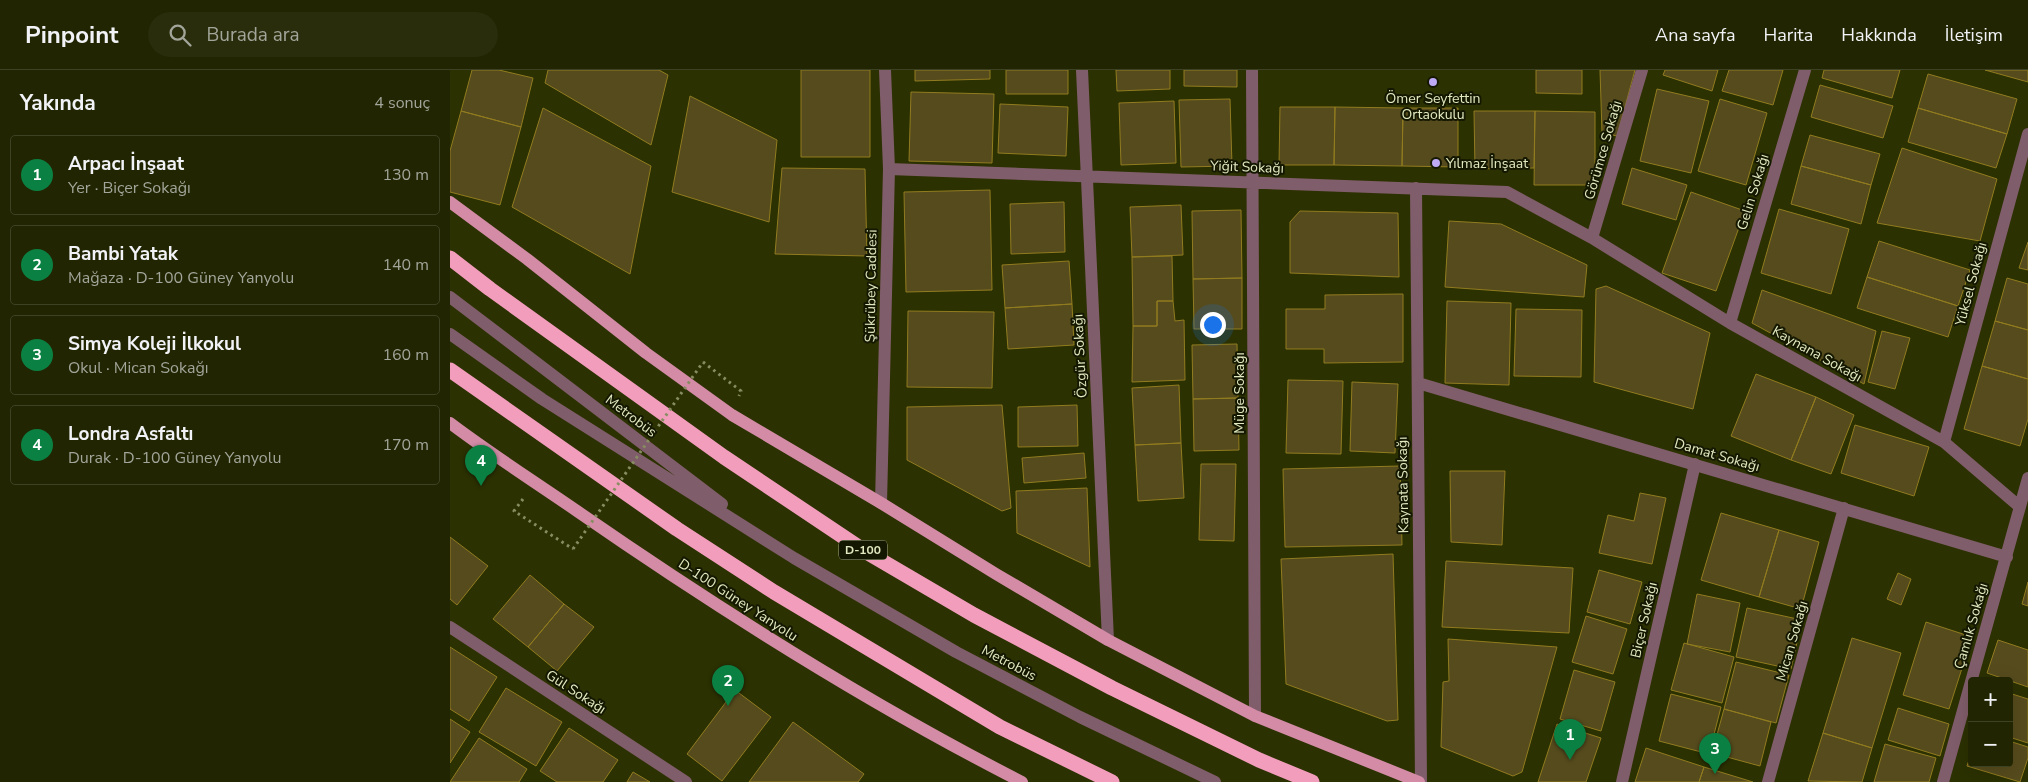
<!DOCTYPE html>
<html lang="tr">
<meta charset="utf-8">
<style>
:root{--surface:#212502;--page:#292d0c;--text:#f1f3f6;--muted:#a2a599;--line:#3e4224;--accent:#0b8043}
body{margin:0;font-family:"Nunito Sans",sans-serif;background:var(--page);color:var(--text)}
.controls{position:absolute;right:15px;bottom:15px;display:grid;overflow:hidden;border-radius:5px;box-shadow:0 5px 20px #0002}
.controls button{width:45px;height:45px;display:grid;place-items:center;padding:0;border:0;border-bottom:1px solid var(--line);background:var(--surface);color:var(--text);font:25px sans-serif}
.you{position:absolute;left:762px;top:254px;width:18px;height:18px;margin:-12px;border:4px solid #fff;border-radius:50%;background:#1a73e8;box-shadow:0 0 0 8px #1a73e833}
.badge{display:grid;place-items:center;width:32px;height:32px;border-radius:50%;background:var(--accent);color:#fff;font-size:16px;font-weight:700}
.pin{position:absolute;translate:-50% -41px;filter:drop-shadow(0 1px 2px #0008)}
.pin::after{content:'';position:absolute;top:26px;width:18px;height:15px;background:inherit;clip-path:polygon(0 0,100% 0,50% 100%)}
.list{margin:0;padding:0;list-style:none}
h2{display:flex;justify-content:space-between;align-items:center;height:65px;margin:0;padding:0 20px;font-size:21px}
h2 small{font-size:16px;font-weight:400;color:var(--muted)}
.list li{display:grid;grid-template-columns:32px 1fr auto;gap:15px;align-items:center;box-sizing:border-box;height:80px;margin:0 10px 10px;padding:0 10px;border:1px solid var(--line);border-radius:5px}
.list b{display:block;font-size:19px;white-space:nowrap}
.list p{margin:0;font-size:16px;white-space:nowrap;color:var(--muted)}
.list em{font-size:16px;font-style:normal;color:var(--muted)}
.icon{flex:none;width:28px;height:28px;fill:none;stroke:currentColor;stroke-width:2;stroke-linecap:round;stroke-linejoin:round}
.map{position:relative;flex:none;width:1578px;height:712px;overflow:hidden}
header{display:flex;align-items:center;gap:30px;box-sizing:border-box;height:70px;padding:0 25px;background:var(--surface);border-bottom:1px solid var(--line)}
header strong{font-size:24px}
nav{display:flex;gap:28px;margin-inline-start:auto;font-size:18px}
.search{width:350px;height:45px;background:var(--page);display:flex;align-items:center;gap:12px;box-sizing:border-box;padding:0 18px;border-radius:28px;color:var(--muted);font-size:19px}
main{display:flex}
aside{flex:1;background:var(--surface)}
.map>svg:first-child{display:block}
.building{fill:#564b1d;stroke:#917c1f}
.lines{fill:none;stroke-linecap:round;stroke-linejoin:round}
.path{stroke:#878d61;stroke-width:3;stroke-dasharray:2.5 4;stroke-linecap:butt}
.minor{stroke:#805d6a;stroke-width:12}
.major{stroke:#d38ba6;stroke-width:12}
.highway{stroke:#f39dbd;stroke-width:15}
.path-bridge{stroke:#878d61;stroke-width:3;stroke-dasharray:2.5 4;stroke-linecap:butt}
.poi-dot{fill:#bda9f5;stroke:#151801;stroke-width:2}
.labels{text-anchor:middle;dominant-baseline:central;stroke-width:4;stroke-linejoin:round;paint-order:stroke}
.shield{fill:#151801;stroke:#a4aa87;stroke-width:1}
.shield-label{font-size:12px;font-weight:bold;fill:#e2e9c0}
.poi-label{font-size:14px;fill:#e2e9c0;stroke:#151801}
.street-label{font-size:14px;fill:#e2e9c0;stroke:#151801}
</style>
<header>
<strong>Pinpoint</strong>
<div class="search"><svg class="icon" aria-label="search" viewBox="0 0 24 24"><circle cx="10" cy="10" r="6"/><path d="M15 15l6 6"/></svg>Burada ara</div>
<nav><a>Ana sayfa</a><a>Harita</a><a>Hakkında</a><a>İletişim</a></nav>
</header>
<main>
<aside>
<h2>Yakında<small>4 sonuç</small></h2>
<ul class="list">
<li><span class="badge">1</span><div><b>Arpacı İnşaat</b><p>Yer · Biçer Sokağı</p></div><em>130 m</em></li>
<li><span class="badge">2</span><div><b>Bambi Yatak</b><p>Mağaza · D-100 Güney Yanyolu</p></div><em>140 m</em></li>
<li><span class="badge">3</span><div><b>Simya Koleji İlkokul</b><p>Okul · Mican Sokağı</p></div><em>160 m</em></li>
<li><span class="badge">4</span><div><b>Londra Asfaltı</b><p>Durak · D-100 Güney Yanyolu</p></div><em>170 m</em></li>
</ul>
</aside>
<div class="map">
<svg width="1578" height="712" viewBox="0 0 1578 712">
<rect width="100%" height="100%" fill="#2c3102"/>
<path class="building" d="M22,0H49L83,8L71,57L11,41Z
M98,0H209L218,5L201,75L95,13Z
M351,0H420V87H351Z
M465,0H540V9L465,11Z
M556,0H618V24H556Z
M666,0H720V19L667,21Z
M734,0H787V17L734,16Z
M1086,0H1132V24L1086,23Z
M1150,0H1185L1167,66L1152,63Z
M1215,0H1268L1262,21L1213,5Z
M1279,0H1333L1323,35L1272,21Z
M1374,0H1450L1442,28L1372,8Z
M1535,0H1578V12Z
M1478,4L1567,29L1557,64L1468,38Z
M1370,15L1443,36L1433,68L1361,47Z
M1207,19L1259,31L1241,103L1190,91Z
M461,22L544,24L542,93L459,91Z
M240,26L327,70L319,152L222,122Z
M780,29L782,96L731,97L729,30Z
M1270,29L1317,43L1296,115L1248,101Z
M724,31L726,93L671,95L669,33Z
M550,34L618,37L616,86L548,83Z
M830,37H885L884,95H829Z
M885,37L953,38L952,96L884,95Z
M93,38L201,96L180,204L62,137Z
M953,38H1008V97L952,96Z
M1468,38L1557,64L1546,98L1458,72Z
M11,41L71,57L50,135L0,122V81Z
M1024,41H1085L1084,98L1025,99Z
M1085,41L1145,42V115H1084Z
M1360,65L1430,84L1421,115L1351,96Z
M1452,78L1547,109L1530,171L1427,153Z
M1351,96L1421,115L1411,154L1341,134Z
M332,98L415,99L417,186L325,184Z
M1182,98L1237,115L1226,150L1172,134Z
M540,120L542,220L456,222L454,122Z
M1241,122L1295,141L1266,221L1212,203Z
M614,132L615,182L561,184L560,134Z
M731,135L733,185L682,187L680,137Z
M1329,139L1399,159L1381,224L1311,203Z
M791,140L792,208L743,209L742,141Z
M850,141L948,143L949,207L840,203V152Z
M999,151L1051,154L1137,195L1134,227L995,217Z
M1429,171L1520,200L1508,236L1417,207Z
M1578,172V200L1569,198Z
M722,186L723,231H707V256H683L682,187Z
M619,191L622,234L555,238L552,195Z
M1417,207L1508,236L1498,267L1407,238Z
M792,208V259H744L743,209Z
M1557,208L1578,214V260L1545,251Z
M1156,216L1260,263L1243,339L1144,312L1146,219Z
M1312,220L1426,261L1414,314L1302,253Z
M953,224V292L874,293V279H836V239H875V225Z
M707,231H723L725,251L734,250L735,310L682,312L683,256H707Z
M997,231L1061,233L1059,315L995,313Z
M622,234L624,275L558,279L555,238Z
M1066,239L1132,240L1131,307L1064,306Z
M458,241L544,242L542,318L457,317Z
M1545,251L1578,260V309L1532,296Z
M1432,261L1460,268L1445,319L1418,312Z
M787,274L788,328L743,329L742,275Z
M1532,296L1578,309V349L1570,376L1514,359Z
M1306,304L1366,327L1341,390L1281,366Z
M838,310L893,311L891,384L836,383Z
M902,312L948,314L945,383L900,381Z
M729,315L731,373L685,375L682,318Z
M1366,327L1404,345L1381,404L1341,390Z
M788,328L789,380L744,381L743,329Z
M552,335L561,438L552,441L457,390V337Z
M627,335L628,376L568,377V337Z
M1405,355L1479,377L1464,426L1391,403Z
M731,373L734,428L688,431L685,375Z
M634,383L636,408L574,413L572,388Z
M751,394H786L784,471L749,470Z
M950,396L952,475L835,477L833,399Z
M1000,401H1055L1052,475L1001,472Z
M637,418L640,497L567,463L566,421Z
M1190,423L1216,428L1202,494L1149,483L1158,445L1184,451Z
M1271,443L1329,460L1309,527L1251,510Z
M1329,460L1369,472L1351,539L1309,527Z
M0,467L38,496L7,535L0,529Z
M943,484L948,650L937,651L836,614L831,489Z
M996,491L1123,498L1119,563L992,557Z
M1149,500L1192,512L1180,554L1137,542Z
M1448,503L1461,509L1451,535L1437,529Z
M80,505L114,534L78,577L43,549Z
M1578,512V536L1572,534Z
M1247,524L1290,533L1280,582L1237,574Z
M114,534L144,557L107,601L78,577Z
M1297,538L1352,550L1341,599L1286,587Z
M1136,546L1177,559L1163,604L1122,592Z
M1476,552L1522,567L1499,639L1453,625Z
M1402,568L1451,583L1422,678L1373,663Z
M998,569L1107,577L1072,702L1063,706L991,677L993,612L999,611Z
M1548,570L1578,580V617L1537,603Z
M1234,573L1284,587L1272,633L1221,620Z
M0,577L47,607L19,651L0,639Z
M1286,592L1339,605L1326,653L1274,639Z
M1124,600L1165,612L1151,661L1110,649Z
M56,618L112,652L86,696L29,662Z
M285,620L321,647L272,711L237,684Z
M1559,623L1578,629V673L1559,667Z
M1221,624L1271,637L1259,684L1209,671Z
M1448,638L1499,654L1490,686L1438,670Z
M1274,639L1321,652L1310,696L1262,683Z
M0,649L20,662L0,693Z
M343,652L414,704L408,712H299Z
M1107,654L1151,668L1136,712H1088Z
M119,658L168,690L153,712H107L90,701Z
M1373,663L1422,678L1412,712L1358,711Z
M29,668L77,699L69,712H0Z
M1559,671L1578,677V688L1570,712L1517,696L1522,681V693H1559Z
M1435,674L1486,688L1479,712H1424Z
M1196,678L1254,697L1249,712H1185Z
M1254,697L1303,712H1249Z
M183,702L200,712H177Z"/>
<g class="lines">
<path class="path" d="M253,292L291,321L289,326
M73,429L64,441L123,479"/>
<path class="minor" d="M632,0L658,570
M802,0L805,646
M439,99L1057,122L1142,168L1280,253L1494,372L1570,437
M966,118L971,712
M1142,168L1192,0
M0,227L272,434
M1280,253L1355,0
M0,264L92,329L344,488L506,582L630,647L765,712
M968,313L1557,487
M1494,372L1578,64
M431,433L439,99L435,0
M0,557L236,712
M1172,712L1245,394
M1318,712L1394,438
M1493,712L1578,408"/>
<path class="major" d="M0,132L77,189L196,283L282,345L431,433L546,504L658,570L805,646L969,712
M0,353C41,384 85,412 127,441C270,540 417,633 572,712"/>
<path class="highway" d="M0,188L40,219L274,387L413,480L524,545L662,618L809,690L862,712
M0,300L227,459L324,522L550,657L662,712"/>
<path class="path-bridge" d="M123,479L253,292"/>
</g>
<g class="poi-dot">
<circle cx="983" cy="12" r="5"/>
<circle cx="986" cy="93" r="5"/>
</g>
<g class="labels">
<rect class="shield" x="389" y="470.5" width="48" height="19" rx="4"/>
<g class="shield-label">
<text x="413" y="480">D-100</text>
</g>
<g class="poi-label">
<text x="983" y="28">Ömer Seyfettin<tspan x="983" dy="16">Ortaokulu</tspan></text>
<text x="996" y="93" text-anchor="start">Yılmaz İnşaat</text>
</g>
<g class="street-label">
<text transform="translate(1153 80) rotate(-74)">Görümce Sokağı</text>
<text transform="translate(797 97) rotate(2)">Yiğit Sokağı</text>
<text transform="translate(1303 122) rotate(-73)">Gelin Sokağı</text>
<text transform="translate(1521 214) rotate(-75)">Yüksel Sokağı</text>
<text transform="translate(421 216) rotate(-89)">Şükrübey Caddesi</text>
<text transform="translate(1367 284) rotate(29)">Kaynana Sokağı</text>
<text transform="translate(630 286) rotate(-93)">Özgür Sokağı</text>
<text transform="translate(789 323) rotate(-90)">Müge Sokağı</text>
<text transform="translate(181 346) rotate(37)">Metrobüs</text>
<text transform="translate(1267 385) rotate(16)">Damat Sokağı</text>
<text transform="translate(953 415) rotate(-91)">Kaynata Sokağı</text>
<text transform="translate(288 530) rotate(33)">D-100 Güney Yanyolu</text>
<text transform="translate(1194 550) rotate(-77)">Biçer Sokağı</text>
<text transform="translate(1521 556) rotate(-74)">Çamlık Sokağı</text>
<text transform="translate(1342 571) rotate(-74)">Mican Sokağı</text>
<text transform="translate(559 593) rotate(28)">Metrobüs</text>
<text transform="translate(126 622) rotate(33)">Gül Sokağı</text>
</g>
</g>
</svg>
<div class="controls">
<button>+</button>
<button>−</button>
</div>
<div class="you"></div>
<div class="pin badge" style="left:1120px;top:690px">1</div>
<div class="pin badge" style="left:278px;top:636px">2</div>
<div class="pin badge" style="left:1265px;top:704px">3</div>
<div class="pin badge" style="left:31px;top:416px">4</div>
</div>
</main>
